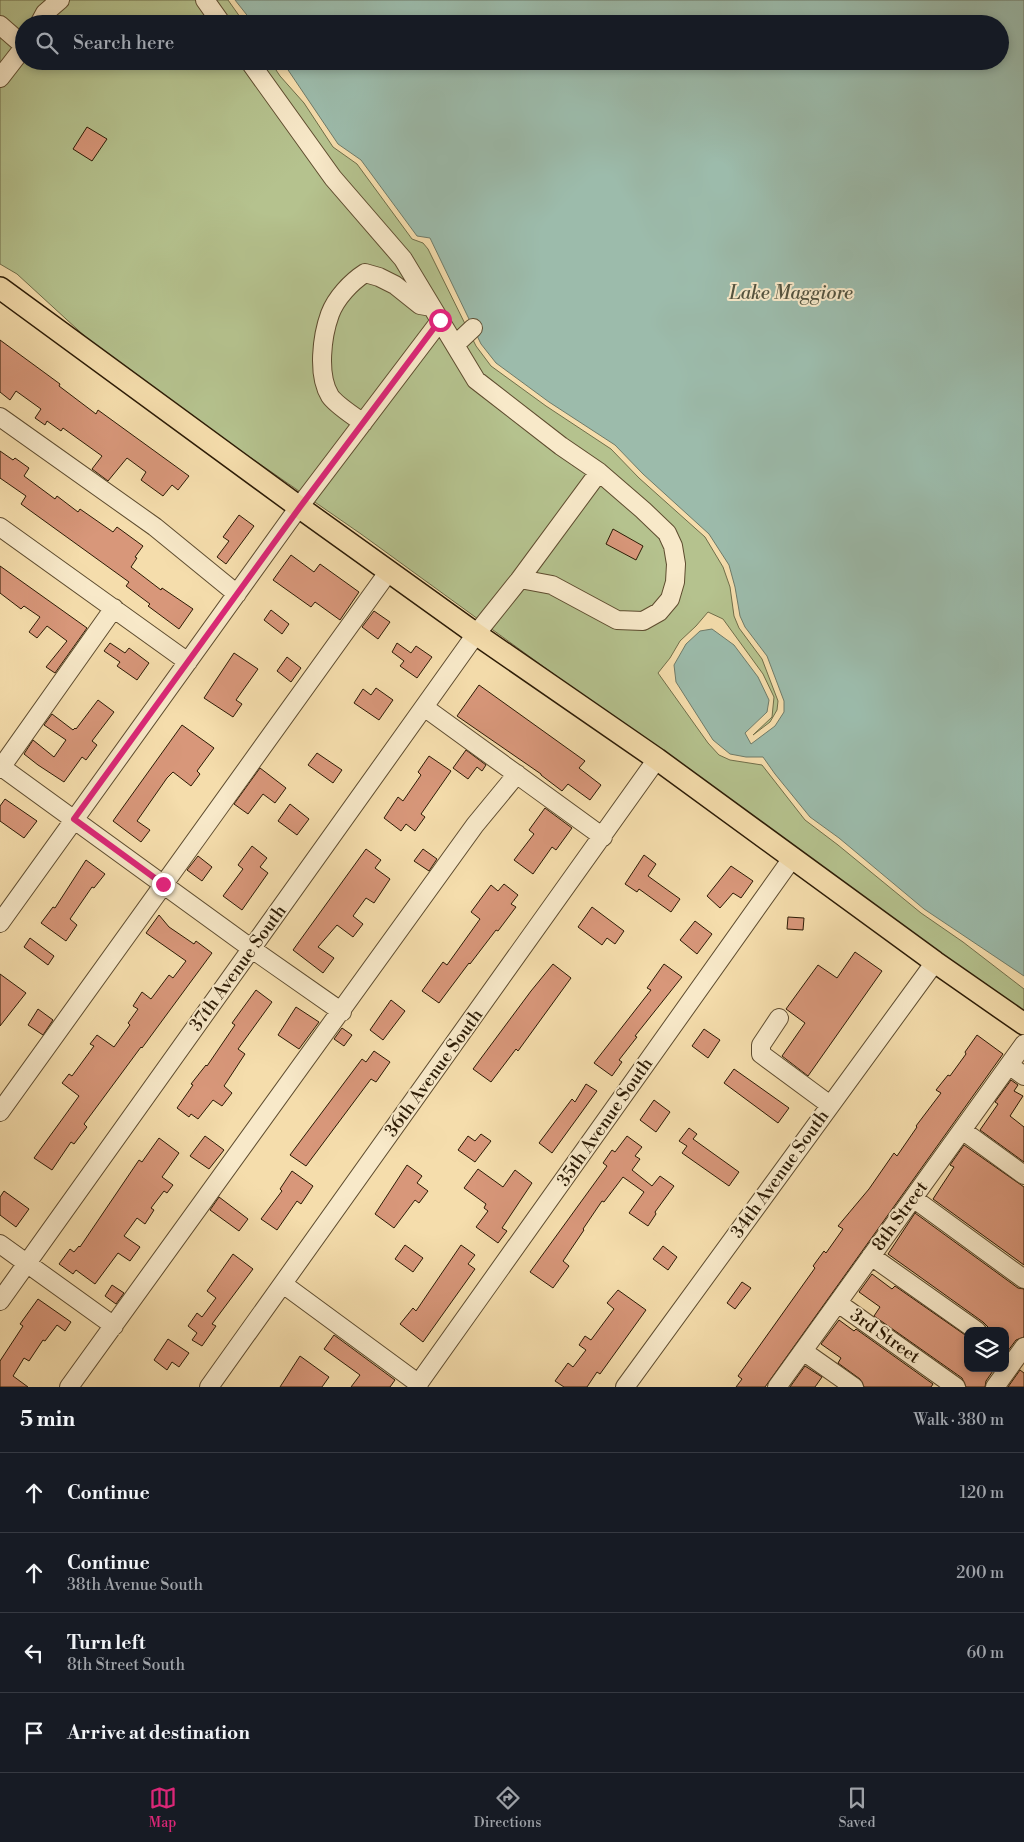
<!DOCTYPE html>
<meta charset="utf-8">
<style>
:root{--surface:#171b24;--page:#20242c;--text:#f1f3f6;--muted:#9ea1a6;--line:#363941;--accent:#db2777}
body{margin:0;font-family:"Libre Bodoni",serif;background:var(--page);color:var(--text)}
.controls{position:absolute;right:15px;bottom:15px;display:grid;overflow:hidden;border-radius:10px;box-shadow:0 2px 8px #0003}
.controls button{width:45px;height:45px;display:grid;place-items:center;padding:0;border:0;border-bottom:1px solid var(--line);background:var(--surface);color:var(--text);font:25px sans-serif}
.stop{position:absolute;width:15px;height:15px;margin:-11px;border:4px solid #db2777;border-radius:50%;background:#fff}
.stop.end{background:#db2777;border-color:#fff;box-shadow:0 1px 5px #0008}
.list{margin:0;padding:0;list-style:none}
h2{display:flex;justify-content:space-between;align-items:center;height:65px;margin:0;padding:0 20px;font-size:21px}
h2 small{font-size:16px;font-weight:400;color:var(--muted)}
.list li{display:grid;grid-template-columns:32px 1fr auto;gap:15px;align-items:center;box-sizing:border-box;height:80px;padding:0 20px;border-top:1px solid var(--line)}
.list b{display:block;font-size:19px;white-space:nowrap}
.list p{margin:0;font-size:16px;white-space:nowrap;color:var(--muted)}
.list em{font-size:16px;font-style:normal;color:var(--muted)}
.icon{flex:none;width:28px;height:28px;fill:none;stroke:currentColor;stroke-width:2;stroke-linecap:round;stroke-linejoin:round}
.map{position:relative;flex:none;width:1024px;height:1387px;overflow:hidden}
.search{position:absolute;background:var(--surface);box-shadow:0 2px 8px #0003;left:15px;right:15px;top:15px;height:55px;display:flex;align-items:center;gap:12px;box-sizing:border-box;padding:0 18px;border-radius:28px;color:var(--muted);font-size:19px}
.sheet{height:385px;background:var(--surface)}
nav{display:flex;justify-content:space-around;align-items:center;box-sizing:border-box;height:70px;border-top:1px solid var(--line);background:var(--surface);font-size:14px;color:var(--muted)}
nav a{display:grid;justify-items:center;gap:2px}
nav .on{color:var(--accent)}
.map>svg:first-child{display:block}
.green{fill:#b5c28e;stroke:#706e4a}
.water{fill:#9cbbab;stroke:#6f7b69}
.building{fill:#d8977a;stroke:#2c1b05}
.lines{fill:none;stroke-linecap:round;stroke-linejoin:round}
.minor-casing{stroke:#5e4c2f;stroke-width:20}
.major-casing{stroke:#2c1b05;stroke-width:24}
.minor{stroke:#f8e9c9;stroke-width:18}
.major{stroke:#f5ddac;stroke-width:21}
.route{stroke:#db2777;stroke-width:6}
.labels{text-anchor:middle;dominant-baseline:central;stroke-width:4;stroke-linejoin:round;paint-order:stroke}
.street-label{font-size:18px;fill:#2c1b05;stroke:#f8e9c9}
.water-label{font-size:19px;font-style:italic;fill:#53533f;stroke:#f8e9c9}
</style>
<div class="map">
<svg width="1024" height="1387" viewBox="0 0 1024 1387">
<rect width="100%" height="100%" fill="#f5ddac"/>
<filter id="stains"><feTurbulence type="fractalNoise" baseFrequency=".004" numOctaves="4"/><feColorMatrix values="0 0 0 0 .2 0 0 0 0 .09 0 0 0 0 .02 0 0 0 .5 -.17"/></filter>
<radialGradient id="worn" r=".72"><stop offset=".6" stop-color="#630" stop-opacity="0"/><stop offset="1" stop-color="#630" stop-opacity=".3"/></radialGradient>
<path class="green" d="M0,0H228L245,24H24V61H270L280,76L304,103L333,147L357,164L412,239L423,243L428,249L476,346L491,366L546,406L611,449L639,478L705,537L723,567L730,587L734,616L739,628L762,659L778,701L777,710L770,722L753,735L772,717L774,697L763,674L723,619L708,612L696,626L680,641L670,658L658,673L708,743L719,755L730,760L762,765L805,820L838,845L921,913L963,942L1024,989V1016L361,534L114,363L17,274L0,264Z"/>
<path class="water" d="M235,0H1024V976L924,909L839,838L810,817L775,774L763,757H746L730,754L713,740L676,682L674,665L686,644L700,631L712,629L734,645L758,677L769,700L767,712L745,733L751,744L775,726L784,712V701L767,656L745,627L740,616L735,587L729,565L709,534L643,474L615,445L549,402L496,363L481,344L430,238L417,236L361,160L338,144L282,61H1000V24H254Z"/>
<path class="building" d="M87,127L107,139L92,161L73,149Z
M0,340L60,384L59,386L96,414L98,410L189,476L178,490L172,485L163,496L141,480L146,472L127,458L108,481L92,469L102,456L63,428L61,431L47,421L45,425L35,418L41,409L16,391L10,400L0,392Z
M0,451L13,460L15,458L29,468L24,476L55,499L57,496L78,512L80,509L113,532L117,527L143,546L135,557L137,558L131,567L161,590L162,588L193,609L179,629L148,606L150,604L126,586L129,582L21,504L26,496L0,478Z
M239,515L254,526L226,564L217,557L229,541L223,537Z
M613,529L643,546L636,560L606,544Z
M291,555L314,572L320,564L359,592L340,620L315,602L311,607L273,580Z
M0,566L87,628L55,673L46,667L67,641L47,626L37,638L29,632L40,617L24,606L21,609L0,593Z
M271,610L289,624L282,634L264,620Z
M374,611L390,622L378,639L362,627Z
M110,643L125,653L129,648L149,663L137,680L117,666L120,662L104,651Z
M397,643L411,653L416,646L432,657L417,678L400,666L404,661L392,652Z
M234,653L258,669L236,700L242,704L233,717L204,698Z
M287,657L301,668L291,682L277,671Z
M479,685L585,761L579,768L601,785L590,800L568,784L562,791L541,775V774L457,716Z
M376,688L393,700L379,720L354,703L363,689L371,695Z
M98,700L114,712L92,741L97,745L86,760L82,757L64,782L38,765L24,754L33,740L54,757L66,740L44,725L52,714L73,730L75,728L76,729Z
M182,725L214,748L197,771L200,774L191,786L173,772L167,778L137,821L150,830L141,842L113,821Z
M466,750L486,765L482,771L477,767L468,779L453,768Z
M317,753L342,770L333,783L308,765Z
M429,756L451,771L421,814L425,817L415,831L406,824L401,831L384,818L398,797L403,801L421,775L418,772Z
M260,768L286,788L275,803L263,794L248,814L234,804Z
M5,799L37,821L24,838L0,821V806Z
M290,804L309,819L297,835L278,821Z
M545,808L572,828L556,850L552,847L533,874L514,860L534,834L529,830Z
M252,846L267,858L260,867L268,873L242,910L223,896L243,869L238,865Z
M366,849L381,860L375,868L390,879L374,903L366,898L353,916L363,924L353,937L337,925L318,947L334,958L323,973L293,950Z
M423,849L437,859L429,871L414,861Z
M644,855L656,864L648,876L680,899L671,912L639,889L637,892L625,884Z
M198,856L212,867L202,881L187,870Z
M86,860L105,874L94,888L92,887L70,919L77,925L66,941L41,923L53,907L55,908Z
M731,866L753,881L741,898L733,893L720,908L707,896Z
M504,884L518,895L511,904L516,907L498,931L496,930L470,964L469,963L439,1003L422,991L443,962L447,965L480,919L471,912L491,885L498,891Z
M592,907L624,931L615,944L607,938L602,945L578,927Z
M159,915L169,927L194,944L196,941L212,953L142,1048L141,1047L84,1124L87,1127L74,1144L71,1142L52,1170L34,1158L79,1096L62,1083L69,1074L72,1076L94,1046L90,1044L97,1035L114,1047L130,1025L128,1023L138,1009L133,1006L142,992L151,999L169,975L173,978L186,961L146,933Z
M788,917L804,918L803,930L787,929Z
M695,921L712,934L697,954L680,940Z
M30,938L54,956L48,965L24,947Z
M855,952L882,971L808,1076L782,1056L805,1023L786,1009L818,965L837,978Z
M553,964L571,978L518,1051L516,1049L491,1082L473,1069L531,991Z
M664,964L682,977L635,1036L637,1037L619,1060L622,1062L612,1076L594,1063L651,990L647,988Z
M0,974L26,993L0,1026Z
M256,990L272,1002L238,1049L245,1054L224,1086L232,1093L222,1106L213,1100L198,1119L191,1114L189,1117L177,1108L193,1085L191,1084L206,1065L207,1066L235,1025L232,1023Z
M391,1000L405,1011L383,1040L370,1030Z
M296,1007L319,1022L299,1049L278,1035Z
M38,1009L53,1020L43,1035L28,1025Z
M342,1028L352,1035L344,1046L334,1039Z
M704,1029L720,1040L708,1058L692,1046Z
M977,1035L1003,1054L765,1387H736L742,1379L738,1376L815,1268L813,1266L824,1251L826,1253L843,1229L838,1226L869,1189L894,1153L897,1156L917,1127L916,1126L941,1093L936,1090L948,1075L950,1076L966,1054L965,1052Z
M374,1051L390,1062L376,1082L371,1079L306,1166L290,1155L362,1059L366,1062Z
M734,1069L789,1108L778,1123L724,1083Z
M1011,1080L1018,1085L1014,1091L1023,1096L1010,1116L1024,1127V1162L980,1130L998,1104L995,1102Z
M586,1084L597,1091L552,1153L539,1143L572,1099L575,1102Z
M654,1100L670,1112L656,1132L640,1120Z
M689,1128L697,1134L693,1139L739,1172L729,1186L682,1153L687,1146L679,1141Z
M481,1134L491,1141L475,1162L458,1150L468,1136L475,1141Z
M205,1136L224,1150L209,1169L190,1156Z
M627,1136L642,1147L635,1156L640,1159L632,1170L652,1186L660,1176L674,1186L655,1212L656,1214L648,1226L629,1213L644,1192L623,1177L604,1202L602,1201L583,1229L584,1230L563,1261L569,1266L553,1288L530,1272L607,1166L603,1163L612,1150L615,1152Z
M159,1138L179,1153L162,1177L173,1185L167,1193L164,1191L151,1208L154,1210L145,1224L137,1218L124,1236L140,1247L130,1261L118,1253L95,1284L76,1270L73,1274L59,1264L70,1249L74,1252L79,1246L80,1247L139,1160L142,1162Z
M964,1145L1024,1187V1265L933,1199L954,1167L950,1165Z
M407,1165L422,1176L417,1183L428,1191L419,1203L415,1200L394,1228L375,1214Z
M478,1169L503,1187L515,1170L532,1183L502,1228L507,1231L498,1243L476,1227L488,1211L484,1208L486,1204L464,1188Z
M292,1171L313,1186L301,1204L297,1201L277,1230L261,1219L282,1191L280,1189Z
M4,1191L29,1209L16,1227L0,1215V1197Z
M219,1197L248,1219L239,1231L210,1210Z
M915,1213L1018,1288L1024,1289V1337L1016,1340L1005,1355V1331H992L983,1322L888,1254Z
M405,1245L423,1258L413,1272L395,1259Z
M461,1245L475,1255L468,1264L475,1269L423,1342L400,1324L413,1308L416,1311Z
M663,1246L677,1257L668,1270L653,1259Z
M233,1254L253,1269L212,1324L216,1326L202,1346L192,1340L197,1333L188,1326L197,1313L202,1317L216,1298L207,1291Z
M872,1274L892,1289L895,1286L968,1337V1368H995L986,1381L985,1387H966L962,1378L874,1316L880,1307L859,1292Z
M742,1282L751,1288L735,1309L727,1303Z
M112,1285L124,1293L116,1304L105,1296Z
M618,1290L646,1310L600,1374L597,1372L587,1387H564L555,1381L568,1363L573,1367L586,1350L579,1345L585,1336L591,1340L614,1309L607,1303Z
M38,1299L71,1322L65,1331L57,1325L45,1341L43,1340L29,1361L24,1358L13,1376L28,1387H0V1361L23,1326L20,1324Z
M839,1320L854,1331L856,1329L933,1384L931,1387H864L860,1379L838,1363L841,1358L821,1344Z
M334,1335L395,1380L390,1387H351L360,1375L324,1349Z
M168,1339L189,1353L179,1367L172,1362L167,1370L154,1360Z
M300,1356L329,1377L322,1387H280Z
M805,1366L822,1377L815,1387H790Z
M1020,1370L1024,1373V1387H1008Z"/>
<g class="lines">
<g class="minor-casing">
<path id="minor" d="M205,0L222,24
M39,24L45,13L60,0
M0,25L24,46
M249,61L333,178L403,259L476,380L561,446L599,472L643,510L667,533L673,546L676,564L675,582L670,599L659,612L643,621L617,620L552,585L520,579
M0,78L24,47
M455,345L473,328
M0,417L155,527L237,594
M363,423C354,416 336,405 330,396C317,375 322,336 330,314C336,298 351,282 365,273L379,277L395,285L420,305L432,307
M0,527L188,662
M424,707L603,837
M0,766L252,949L342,1012
M0,769L114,608
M0,923L299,507L440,321
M779,1018L761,1045V1054L830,1105
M1009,1065L1024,1076
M0,1112L389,571
M962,1130L1024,1175
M913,1198L1024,1279
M0,1244L114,1326
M871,1256L977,1331
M283,1284L419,1384
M0,1301L476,634L520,579L599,472
M838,1303L956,1387
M803,1351L854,1387
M69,1387L475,825L517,774
M209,1387L657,759
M416,1387L793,857
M625,1387L935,962
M777,1387L1024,1044
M995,1387L1024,1347"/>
</g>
<g class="major-casing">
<path id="major" d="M0,288L299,507L476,634L657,759L935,962L1024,1024"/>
</g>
<use href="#minor" class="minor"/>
<use href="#major" class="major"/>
</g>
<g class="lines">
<path class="route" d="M163,884L74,819L300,507L440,320"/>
</g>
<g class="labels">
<g class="street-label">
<text transform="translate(238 968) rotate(-54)">37th Avenue South</text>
<text transform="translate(434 1073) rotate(-54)">36th Avenue South</text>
<text transform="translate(605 1122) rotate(-55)">35th Avenue South</text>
<text transform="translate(780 1174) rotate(-54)">34th Avenue South</text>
<text transform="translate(900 1216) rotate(-54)">8th Street</text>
<text transform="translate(885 1336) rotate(35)">3rd Street</text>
</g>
<g class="water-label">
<text x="791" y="293">Lake Maggiore</text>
</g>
</g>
<rect width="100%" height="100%" filter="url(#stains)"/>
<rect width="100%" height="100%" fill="url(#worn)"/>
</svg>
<div class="controls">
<button><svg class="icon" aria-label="layers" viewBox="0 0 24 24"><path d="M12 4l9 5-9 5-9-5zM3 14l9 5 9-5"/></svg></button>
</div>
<div class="stop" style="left:440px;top:320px"></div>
<div class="stop end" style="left:163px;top:884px"></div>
<div class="search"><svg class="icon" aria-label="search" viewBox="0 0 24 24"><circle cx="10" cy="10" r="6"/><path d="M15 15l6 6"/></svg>Search here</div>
</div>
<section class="sheet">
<h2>5 min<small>Walk · 380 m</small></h2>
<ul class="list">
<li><svg class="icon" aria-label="ahead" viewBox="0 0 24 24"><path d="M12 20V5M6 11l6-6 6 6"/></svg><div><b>Continue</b></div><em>120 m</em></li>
<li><svg class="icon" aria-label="ahead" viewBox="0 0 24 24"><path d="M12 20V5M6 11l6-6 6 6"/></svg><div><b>Continue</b><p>38th Avenue South</p></div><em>200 m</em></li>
<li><svg class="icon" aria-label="left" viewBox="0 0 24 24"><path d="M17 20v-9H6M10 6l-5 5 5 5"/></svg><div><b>Turn left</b><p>8th Street South</p></div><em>60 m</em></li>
<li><svg class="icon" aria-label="arrive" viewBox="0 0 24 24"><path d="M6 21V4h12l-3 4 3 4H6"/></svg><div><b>Arrive at destination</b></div></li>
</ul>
</section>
<nav>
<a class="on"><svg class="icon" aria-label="map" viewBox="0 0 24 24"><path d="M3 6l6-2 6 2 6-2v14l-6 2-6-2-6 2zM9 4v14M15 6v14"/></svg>Map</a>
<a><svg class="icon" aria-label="directions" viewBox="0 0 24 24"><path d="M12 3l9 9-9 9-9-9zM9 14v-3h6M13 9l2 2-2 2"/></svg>Directions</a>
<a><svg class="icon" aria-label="saved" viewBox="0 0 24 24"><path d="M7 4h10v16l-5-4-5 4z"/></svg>Saved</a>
</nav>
